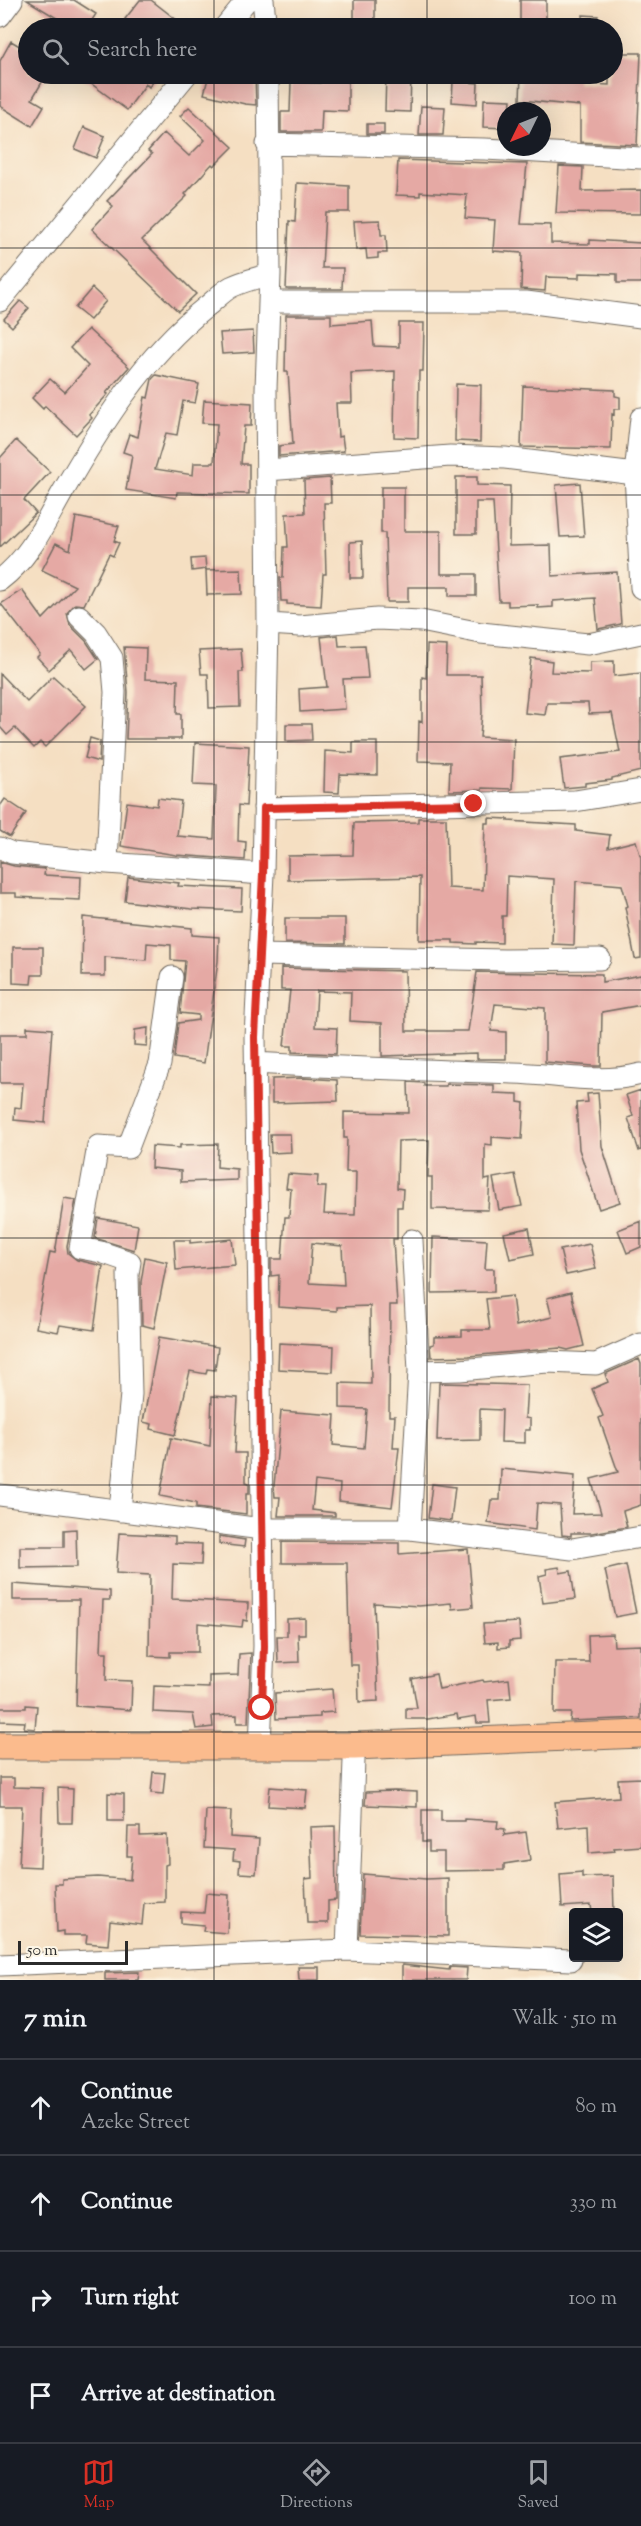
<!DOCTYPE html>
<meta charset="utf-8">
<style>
:root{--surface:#171b24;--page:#20242c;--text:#f1f3f6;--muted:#9ea1a6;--line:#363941;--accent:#d93025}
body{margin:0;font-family:"Sorts Mill Goudy",serif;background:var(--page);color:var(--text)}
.controls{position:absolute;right:18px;bottom:18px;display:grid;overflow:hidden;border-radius:6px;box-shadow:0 6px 24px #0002}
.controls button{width:54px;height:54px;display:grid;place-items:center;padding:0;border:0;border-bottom:2px solid var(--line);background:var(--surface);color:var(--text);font:30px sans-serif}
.compass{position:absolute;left:497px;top:102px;width:54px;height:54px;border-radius:50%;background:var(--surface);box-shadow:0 6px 24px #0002;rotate:227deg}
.scale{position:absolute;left:18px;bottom:15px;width:110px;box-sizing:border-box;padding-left:6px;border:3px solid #2b2b2b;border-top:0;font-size:16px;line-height:21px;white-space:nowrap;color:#2b2b2b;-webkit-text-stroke:4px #fcf5e5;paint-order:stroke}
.stop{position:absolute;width:18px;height:18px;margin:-14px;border:4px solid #d93025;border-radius:50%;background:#fff}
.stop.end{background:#d93025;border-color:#fff;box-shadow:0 2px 6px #0008}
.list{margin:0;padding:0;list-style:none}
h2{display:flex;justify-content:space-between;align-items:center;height:78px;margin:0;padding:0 24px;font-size:26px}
h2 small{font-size:20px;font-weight:400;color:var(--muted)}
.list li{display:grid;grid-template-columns:39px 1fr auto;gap:18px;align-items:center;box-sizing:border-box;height:96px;padding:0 24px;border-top:2px solid var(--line)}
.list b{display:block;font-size:22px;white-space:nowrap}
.list p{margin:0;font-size:20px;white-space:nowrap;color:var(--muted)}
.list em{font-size:20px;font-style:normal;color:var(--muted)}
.icon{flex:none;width:33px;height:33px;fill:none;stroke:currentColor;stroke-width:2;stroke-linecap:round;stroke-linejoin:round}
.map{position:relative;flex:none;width:641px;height:1980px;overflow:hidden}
.search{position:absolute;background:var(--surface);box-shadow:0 6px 24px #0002;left:18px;right:18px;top:18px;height:66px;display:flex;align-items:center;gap:15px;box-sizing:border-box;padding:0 21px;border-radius:33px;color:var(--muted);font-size:22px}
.sheet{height:462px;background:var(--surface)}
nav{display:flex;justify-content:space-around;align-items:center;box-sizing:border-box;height:84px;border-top:2px solid var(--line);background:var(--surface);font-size:16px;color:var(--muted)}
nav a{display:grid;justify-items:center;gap:3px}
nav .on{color:var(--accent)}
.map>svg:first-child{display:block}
.building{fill:#e5a9a4;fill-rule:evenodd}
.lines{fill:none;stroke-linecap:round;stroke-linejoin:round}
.minor-casing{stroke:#726a60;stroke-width:23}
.major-casing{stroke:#726a60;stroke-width:29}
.minor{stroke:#fff;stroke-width:21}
.major{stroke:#fbbb8d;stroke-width:27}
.route{stroke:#d93025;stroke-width:8}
.grid{fill:none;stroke:#2b2b2b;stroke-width:1.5;stroke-opacity:0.55}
</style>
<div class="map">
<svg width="641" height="1980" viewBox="0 0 641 1980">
<rect width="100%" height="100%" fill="#fcf5e5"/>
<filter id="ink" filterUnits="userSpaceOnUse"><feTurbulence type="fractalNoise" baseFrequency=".0167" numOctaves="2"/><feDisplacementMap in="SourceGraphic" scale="12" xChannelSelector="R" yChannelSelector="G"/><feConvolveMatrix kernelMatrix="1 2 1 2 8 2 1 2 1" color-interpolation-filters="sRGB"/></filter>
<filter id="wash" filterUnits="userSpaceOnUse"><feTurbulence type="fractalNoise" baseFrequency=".008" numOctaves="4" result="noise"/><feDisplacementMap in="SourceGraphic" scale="24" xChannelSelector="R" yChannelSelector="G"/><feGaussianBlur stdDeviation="1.35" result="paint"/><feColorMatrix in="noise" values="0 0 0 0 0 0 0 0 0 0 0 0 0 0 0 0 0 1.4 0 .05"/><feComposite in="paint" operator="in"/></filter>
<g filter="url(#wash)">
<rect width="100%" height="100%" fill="#f5dfc2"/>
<g id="blocks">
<path class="building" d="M27,0H74L96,14L87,28H73Z
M140,0H151L187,28H136L125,19Z
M354,0H375V28H354Z
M520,0H546V28H520Z
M583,15L598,16V28H583Z
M11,41L28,51V74H47L32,99L44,106L32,126L0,106V61Z
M612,53H641L637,145L580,142V106L520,100L521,74H578L577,83L609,85V74H612Z
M78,74H159L149,87L146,84L127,110Z
M209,74H255L256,105L245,104L204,94Z
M320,74H348V111L322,110L321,132H281V112H290L291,82L320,83Z
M386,74H411L410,112L385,111Z
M453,81L478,83L477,104L452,102Z
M484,99L511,100L510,111H506V128L483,127Z
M421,106L445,107L443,135H419Z
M189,107L233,147L214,166L212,164L185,194L187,196L142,240L196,294L178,311L92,229L113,206L107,201L152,154L148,151L164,133L189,156L205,140L180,116Z
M367,124H384V134H367Z
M84,127L105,136L96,158L75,149Z
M398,160L527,164L521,224L551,225V243L590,244V240L641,243V283H617V274L579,273V278L546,277L545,291L521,289L522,253L493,251L495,220L465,218L467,195L420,192V196L396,195Z
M559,166L583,167L582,191L641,190V214L556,213Z
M297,183L349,186V212H325L322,268H343L342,289H286L289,221L295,222Z
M380,220L381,235H386L387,253H378V258L367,259L366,249L356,250L354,221Z
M92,288L106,301L90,320L75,308Z
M20,301L29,308L12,327L4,319Z
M286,315H331V324L372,321L374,346L399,347V323H424L423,371H419L418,438L394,437L395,371L351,373L352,403H336L338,437L342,436L344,451L279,456V446L293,444L288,372H285Z
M88,329L129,367L106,393L108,394L89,415L92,418L76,435L45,406L43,409L32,398L50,379L65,392L88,366L70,348Z
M253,331L254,352L222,354L220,333Z
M156,375L199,384L195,403L183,401L177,435L166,433L155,469L193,475L194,463H214L217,424L202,423L204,400L252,403L251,426H244L241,464H249V494L177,492L176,498L126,490L132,455L123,452L129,434L138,437L145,397L148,398L152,379Z
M456,384L481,385L480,442L455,441Z
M523,386L615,390V396L620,397V409H614V415L612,414L611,449L521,447Z
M16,440L50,472L24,500L36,513L0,547V458Z
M456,477H477V485L510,486L509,546L551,545L552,576L617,572L621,624L598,629L595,598L553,601V607L538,608V605L508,606V601H499L493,502H476V534H456Z
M330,478L331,503H324L326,574H323L321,606L287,604V601H281L280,578H283L284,547H288L286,514L305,513L304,480Z
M580,483L584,536L560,537L556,485Z
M381,487H404V531H441V574H476V596H449V587H408V602H387L385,533H381Z
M76,517L119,526L114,541L119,543L113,556L109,554L84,605L75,604L67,613L70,625L86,641L98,659L86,669L71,650L49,670L37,657L40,654L1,604L22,590L43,619L75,586L42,570L56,543L70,550Z
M362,541L363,578H350V542Z
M205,558L206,569L192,571L191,559Z
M241,569L242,594L207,595L206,570Z
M338,635L339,646L365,645L368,678L343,679L345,709L300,712L299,689L327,687L321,637Z
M427,645L447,646L446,675H481L482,712L480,737L514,739L512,789L482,788V790L449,791L450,762L418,761L419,721L422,722V677L426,678Z
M124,647L146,648L145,679L178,680L177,714H181V739H126L128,692Z
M241,649L243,672H239L240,707L209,708L208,674H201L199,651Z
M531,658L552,661L551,672L590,673V662L614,661V676L641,673V771L612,778V780L585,783V786L564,788L560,759L620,752L612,713L589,714L588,703H547L545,715L525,713Z
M0,674L27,702L53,676L86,706L45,747L40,742L34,748L15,728L7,735L0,727Z
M286,724H311L312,740L286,741Z
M90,738L100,741L99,762L85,758Z
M353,742H377V775L340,774L339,793L324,792L325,751L353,753Z
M195,743L249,746L246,806L239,805L238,841L246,842L245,860L176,855L121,846L127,802L157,806L158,798L181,801L177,836L214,839L216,786L193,785Z
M5,799L26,813L10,837L0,831V806Z
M418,818H446L448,888L483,890L485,823H489V818L508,819V821L576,825V831L610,835L608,848L636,841L641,858V958L635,959L625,907L628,906L622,885L576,881L574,945L552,944L554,879L507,876L506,916H502V943L476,942V944L453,943V940H419L420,877L288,880V856L353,855L354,823L418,822Z
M0,862L14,866L45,869L44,875L81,877L80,900L16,897V893H0Z
M128,877L179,883L178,886L242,889L241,911L192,909L125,901Z
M83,917L192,928V935L219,937L218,961L204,1063L174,1058L178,1023L198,1020V1015L180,1013L185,961L171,960V945L147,943L146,960L105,957V976H82Z
M285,918H345V944L285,943Z
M13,947H43V975H32L31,984L13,983Z
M281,968L405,971L406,1031H468L477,972L602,974V982L641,975V1005L602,1012L601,1066H593L545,1062V1008L495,1004L491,1031L506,1032V1059H477V1053L382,1056V1023L350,1021L351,992L317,991L315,1027L337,1028L336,1054L292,1052V1046H284L290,990H281Z
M27,1027L52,1029L45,1123L14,1120L15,1107L21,1108L23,1083H0V1034H27Z
M148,1028L147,1046L134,1045L135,1030Z
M303,1078L337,1080L338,1101L272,1103V1079Z
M408,1082L424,1083V1086H446V1084L494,1085V1093L518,1094V1102L524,1103L522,1139L492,1137V1145L485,1144V1180L490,1179L488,1210L432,1209V1177H428L429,1140L398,1141L397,1188L403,1189L402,1207H397V1239H393L397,1305H390L389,1416H395L393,1448H399L392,1507L339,1501L340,1484L315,1481L312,1510L335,1513V1516H278L280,1497H275L274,1486L281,1411L335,1415L333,1445L364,1448L367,1409L340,1408V1383L371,1384L370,1306L337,1307V1311L278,1307L279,1275L271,1276V1259H282L285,1217H289L291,1189L286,1188L288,1174L318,1176L317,1187H326L324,1214L355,1215L356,1172H346L347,1138H344V1112L409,1113ZM312,1243L342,1246L344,1285L309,1283Z
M641,1090V1150L639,1151L628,1118L633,1116L626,1095Z
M598,1093L602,1146L620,1202L599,1209L579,1149L576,1103L588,1102L587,1094Z
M270,1134H290L291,1152L271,1153Z
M218,1144L217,1167L237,1169V1180L181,1182V1171L151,1168L152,1146L180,1148V1145Z
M515,1174L522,1206L499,1210L493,1178Z
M64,1198L76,1200L67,1246L68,1253L77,1260L103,1266L94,1330L60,1325L58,1332L36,1328L50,1252L55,1253Z
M98,1218L138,1225L134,1250L95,1238Z
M641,1221V1247L627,1253L618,1230Z
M529,1228L534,1254L510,1259L504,1233Z
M433,1237L487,1240L485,1269H494V1292L432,1293Z
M232,1239L235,1265L176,1270L174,1240H190V1243Z
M590,1244L596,1269L566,1275L560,1250Z
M145,1257L167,1262L154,1328L142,1325L141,1282Z
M571,1292L584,1346L568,1350L560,1348L469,1356L431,1357L430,1345L434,1344V1337L462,1336V1330H490L486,1299L512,1296L516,1326L552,1317L547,1298Z
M159,1337L218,1347L215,1370L207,1369L206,1374L190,1371L175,1435L151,1429L152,1424L143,1422Z
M279,1343L334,1346L333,1372L278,1369Z
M639,1359L641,1364V1505L623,1511L627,1527L592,1533H571V1536L562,1535L560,1505L537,1503L535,1530L488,1523L491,1500H500L501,1469L575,1476L572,1514L601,1513L591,1479L618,1472L599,1418L603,1416L592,1389L608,1382L605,1374Z
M439,1383L527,1385L525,1418L530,1419V1430H525V1443L501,1442L502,1410L480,1409V1440L437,1441Z
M212,1396L238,1398L235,1453H246V1482L249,1483V1494H246V1514L196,1508V1503L160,1496L171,1438L210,1446Z
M432,1484L455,1487L451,1521L428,1518Z
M76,1529L77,1567L20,1568V1547H64V1530Z
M119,1533L175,1536V1543L202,1544L201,1565L173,1564L172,1599L248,1603L247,1621L243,1620L242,1627L198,1623V1652H170V1657L149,1656L150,1575L116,1573Z
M219,1536L245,1540L244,1547L219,1544Z
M282,1542L399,1543V1554L468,1549L473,1607L452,1609L451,1603L419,1606L374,1603L378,1701L359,1702L358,1665H350L347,1563H282Z
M626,1565L636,1613L615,1617L605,1570Z
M559,1567L560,1573L571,1571L575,1599L543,1603L539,1576L547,1574L546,1569Z
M13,1584L110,1591V1600H103L101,1652H107L106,1680L132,1681L131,1710L76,1706L79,1600H13Z
M305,1618V1634H298L299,1662L278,1663L277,1636H287V1619Z
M519,1622L520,1640L509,1641V1647L498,1648V1642L485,1643L483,1624Z
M613,1634L614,1646L641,1645V1718L570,1721L571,1713H554L555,1662H589L588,1635Z
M251,1653L248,1723H237V1715L212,1716L213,1727L196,1729L193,1714L153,1712L154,1686L209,1688V1676L238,1675L239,1654Z
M436,1674L439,1689L483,1680L484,1682L509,1679L511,1698L488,1700L490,1723H477L476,1716L458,1719L457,1714L428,1719H406V1708H417L412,1679Z
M332,1689L334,1712L320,1713V1717L276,1719L275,1693Z
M26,1705L37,1706L35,1729L24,1728L25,1722L0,1721V1708H26Z
M153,1772L165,1773L163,1794L151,1793Z
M0,1778H14V1787L43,1788L40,1867L19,1866L22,1806H0Z
M641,1778V1846L614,1848L615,1851L589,1853L588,1825L558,1828L555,1802L619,1797L618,1779Z
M270,1787L307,1790L305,1808L268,1806Z
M58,1788L73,1789L72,1823H59Z
M395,1791L417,1792V1807L365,1805L366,1792Z
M108,1793L124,1794V1821H108Z
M206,1810L231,1811L230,1837L259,1839L256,1874L239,1873L240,1861L233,1860L234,1850L204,1848Z
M422,1810H441V1821H464V1819L498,1821L497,1828L505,1829L504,1835L526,1832L530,1860L504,1864V1870L444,1871V1852H429V1842H422Z
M335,1826L336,1900L328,1901V1923H307L305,1879L312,1878L310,1827Z
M128,1827H140V1836L167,1835L168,1864L165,1865V1902L144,1903L142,1925L110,1921L108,1945L86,1943L87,1935H63V1931L57,1932L55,1884H62V1879L98,1877L130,1880L132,1856H127Z
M582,1872V1877L613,1876L614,1912H592L591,1905L562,1907L560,1874Z
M363,1874L426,1879L448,1878V1936L360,1934Z
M206,1893L229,1895L227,1933L203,1931L204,1925L181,1923V1912L204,1913Z
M402,1965L449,1970L450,1967L467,1968L466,1980H402Z
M298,1967H319V1980H299Z
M139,1972L138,1980H105V1973Z"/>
</g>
</g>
<g filter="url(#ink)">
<use href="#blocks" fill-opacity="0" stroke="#726a60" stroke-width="1.5"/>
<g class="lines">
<g class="minor-casing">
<path id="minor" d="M263,0L266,28
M0,16L12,0
M224,28L247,0
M267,144L485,149L641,158
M0,301L187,74
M270,302H526L641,317
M641,418L635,474L641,588
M267,470L450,456L505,458L635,474
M0,580C29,558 43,527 61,495C100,427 143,357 206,307C214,301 222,292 231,287C243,281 257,278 270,274
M79,616L96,633L112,658L115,692L107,863
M268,624L300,626L377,619L421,621L481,633L588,644L641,633
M264,808L575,801L641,790
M0,848L12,853L107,863L263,874
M259,955L505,960L600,959
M255,1063C341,1068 427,1070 513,1073C557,1074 598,1085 641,1074
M419,1371L460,1370L547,1362L596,1364L641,1344
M0,1495L262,1529H410L572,1549L641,1537
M120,1511L131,1394L128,1274L130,1262L101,1252L80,1248L98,1146L128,1148L160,1064L172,977
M410,1529L419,1371L412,1240
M260,1747L264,1646L255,1037L263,874L268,624L266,389L270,274L268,74
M347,1950L354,1760
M0,1965L347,1950L571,1960"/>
</g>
<g class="major-casing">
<path id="major" d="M0,1746H354L641,1734"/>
</g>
<use href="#minor" class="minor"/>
<use href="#major" class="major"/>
</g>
</g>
<g class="lines" filter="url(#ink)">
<path class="route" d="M262,1708L264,1646L255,1037L263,874L264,808L474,804"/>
</g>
<path class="grid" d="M214,0V28M427,0V28M214,74V1980M427,74V1980M0,248H641M0,495H641M0,742H641M0,990H641M0,1238H641M0,1485H641M0,1732H641"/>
</svg>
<div class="controls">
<button><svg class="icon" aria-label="layers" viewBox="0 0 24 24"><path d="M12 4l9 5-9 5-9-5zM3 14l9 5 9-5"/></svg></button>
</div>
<svg class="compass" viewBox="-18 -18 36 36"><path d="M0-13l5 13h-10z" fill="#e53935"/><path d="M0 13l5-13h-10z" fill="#9ea1a6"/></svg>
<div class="scale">50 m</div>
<div class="stop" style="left:262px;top:1708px"></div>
<div class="stop end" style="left:474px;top:804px"></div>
<div class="search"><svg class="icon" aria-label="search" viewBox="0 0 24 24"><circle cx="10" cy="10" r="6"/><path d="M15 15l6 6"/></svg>Search here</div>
</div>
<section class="sheet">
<h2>7 min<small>Walk · 510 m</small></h2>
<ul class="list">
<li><svg class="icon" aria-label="ahead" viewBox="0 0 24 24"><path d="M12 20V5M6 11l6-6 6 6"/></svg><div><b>Continue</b><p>Azeke Street</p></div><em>80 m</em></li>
<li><svg class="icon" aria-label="ahead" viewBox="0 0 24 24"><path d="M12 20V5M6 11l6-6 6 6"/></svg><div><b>Continue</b></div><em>330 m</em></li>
<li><svg class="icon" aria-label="right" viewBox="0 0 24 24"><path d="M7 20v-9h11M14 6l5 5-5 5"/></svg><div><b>Turn right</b></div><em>100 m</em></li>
<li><svg class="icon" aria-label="arrive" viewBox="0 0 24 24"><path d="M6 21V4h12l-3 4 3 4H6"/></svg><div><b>Arrive at destination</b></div></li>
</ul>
</section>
<nav>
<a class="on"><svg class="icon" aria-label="map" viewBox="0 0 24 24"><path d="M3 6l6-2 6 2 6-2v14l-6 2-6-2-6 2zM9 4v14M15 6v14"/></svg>Map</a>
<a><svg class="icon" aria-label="directions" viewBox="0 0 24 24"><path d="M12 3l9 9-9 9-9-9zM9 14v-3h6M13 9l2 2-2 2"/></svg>Directions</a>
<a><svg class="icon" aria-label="saved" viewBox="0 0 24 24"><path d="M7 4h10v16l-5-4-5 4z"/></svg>Saved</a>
</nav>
